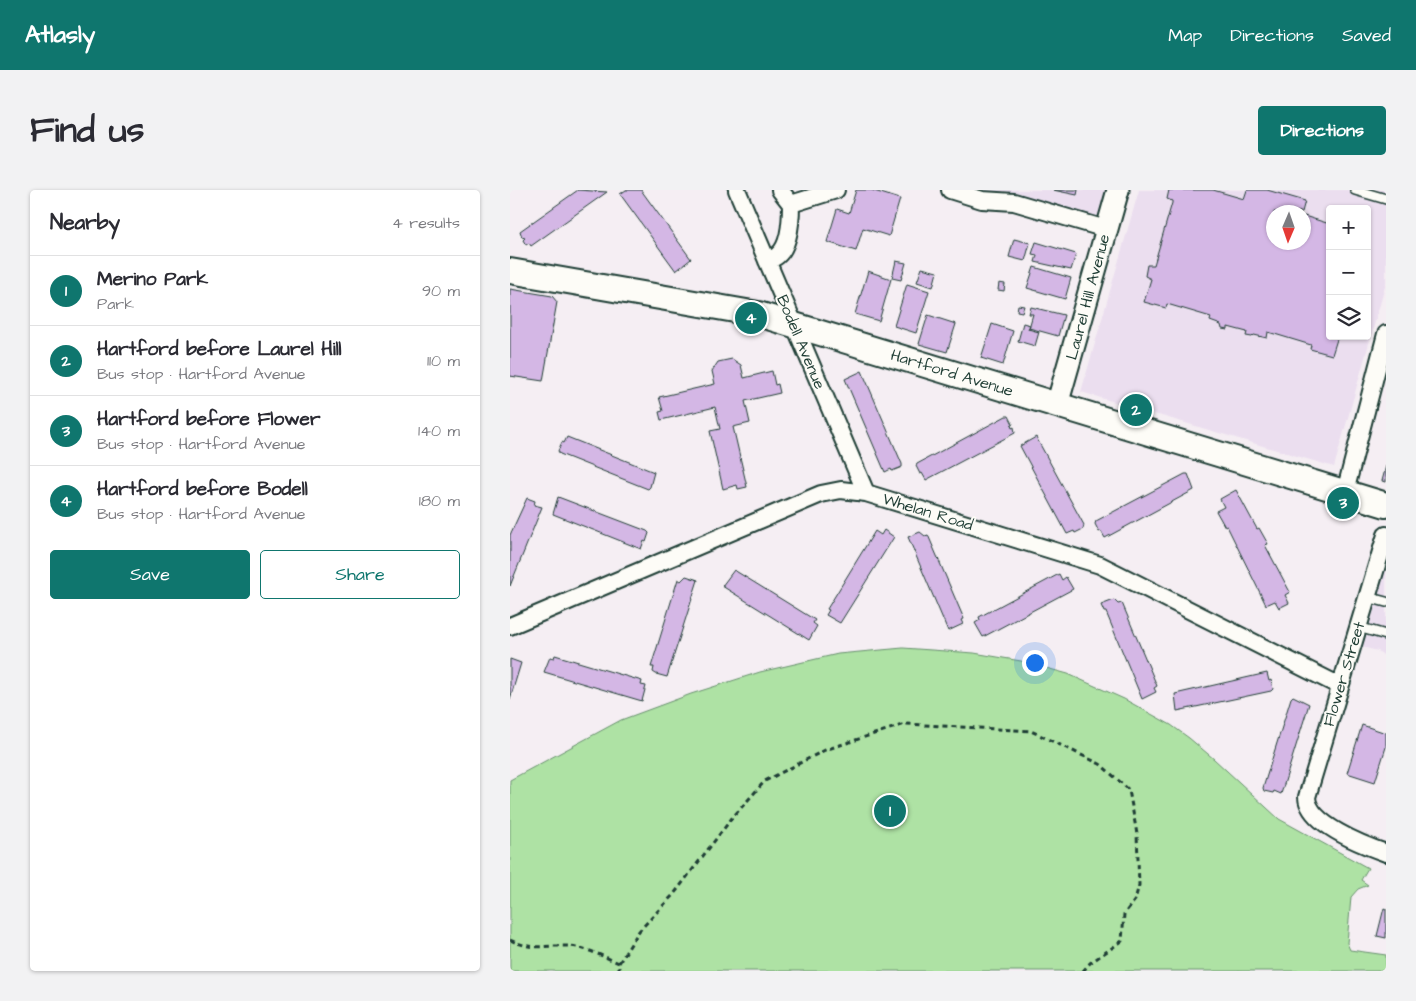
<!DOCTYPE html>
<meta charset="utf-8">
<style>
:root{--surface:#fff;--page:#f2f2f3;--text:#2b2b33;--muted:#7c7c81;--line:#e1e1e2;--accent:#0f766e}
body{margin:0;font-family:"Architects Daughter",sans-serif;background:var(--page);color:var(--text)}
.controls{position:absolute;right:15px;top:15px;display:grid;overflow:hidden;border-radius:5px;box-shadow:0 1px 4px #0004}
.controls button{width:45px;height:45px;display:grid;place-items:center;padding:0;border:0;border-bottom:1px solid var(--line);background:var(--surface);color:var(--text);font:25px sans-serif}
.compass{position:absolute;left:756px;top:15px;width:45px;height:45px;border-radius:50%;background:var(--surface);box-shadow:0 1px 4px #0004;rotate:182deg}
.you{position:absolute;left:524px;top:472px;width:18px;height:18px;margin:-12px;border:4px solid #fff;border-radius:50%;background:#1a73e8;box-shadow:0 0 0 8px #1a73e833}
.badge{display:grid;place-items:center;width:32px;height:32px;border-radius:50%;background:var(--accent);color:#fff;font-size:16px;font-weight:700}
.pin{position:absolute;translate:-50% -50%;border:2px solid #fff;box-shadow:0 1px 5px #0006}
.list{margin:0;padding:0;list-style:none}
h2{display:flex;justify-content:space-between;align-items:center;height:65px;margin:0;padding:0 20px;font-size:21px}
h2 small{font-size:16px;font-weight:400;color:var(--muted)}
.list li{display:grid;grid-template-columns:32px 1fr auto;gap:15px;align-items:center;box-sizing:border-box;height:70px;padding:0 20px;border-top:1px solid var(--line)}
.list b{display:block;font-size:19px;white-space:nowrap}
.list p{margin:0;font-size:16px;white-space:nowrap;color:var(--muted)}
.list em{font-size:16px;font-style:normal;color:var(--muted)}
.actions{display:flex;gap:10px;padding:15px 20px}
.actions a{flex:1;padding:11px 0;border:1px solid var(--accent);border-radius:5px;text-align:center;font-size:18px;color:var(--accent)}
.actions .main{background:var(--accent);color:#fff}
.icon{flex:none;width:28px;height:28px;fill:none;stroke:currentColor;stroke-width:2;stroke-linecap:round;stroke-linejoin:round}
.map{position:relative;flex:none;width:876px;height:781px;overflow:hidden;border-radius:5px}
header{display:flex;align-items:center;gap:30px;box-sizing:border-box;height:70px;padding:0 25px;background:var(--accent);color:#fff}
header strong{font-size:24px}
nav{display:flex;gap:28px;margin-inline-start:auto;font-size:18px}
.intro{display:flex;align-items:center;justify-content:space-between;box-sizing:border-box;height:120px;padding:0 30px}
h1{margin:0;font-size:35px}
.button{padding:12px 22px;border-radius:5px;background:var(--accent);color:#fff;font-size:18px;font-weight:700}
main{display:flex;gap:30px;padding:0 30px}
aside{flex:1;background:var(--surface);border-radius:5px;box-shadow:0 1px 4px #0004}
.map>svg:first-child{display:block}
.built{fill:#ebdeef;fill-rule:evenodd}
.green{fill:#aee2a4;stroke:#66906c}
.building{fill:#d4b7e5;stroke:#1f3d34}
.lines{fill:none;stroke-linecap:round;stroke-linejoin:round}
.service-casing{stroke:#1f3d34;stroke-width:12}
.minor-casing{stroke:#1f3d34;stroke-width:20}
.tertiary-casing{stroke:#1f3d34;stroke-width:25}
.secondary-casing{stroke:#1f3d34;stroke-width:28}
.path{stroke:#1f3d34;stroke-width:3;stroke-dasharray:5 4;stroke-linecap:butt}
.service{stroke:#fdfcf7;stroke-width:9}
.minor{stroke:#fdfcf7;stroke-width:16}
.tertiary{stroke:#fdfcf7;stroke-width:21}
.secondary{stroke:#fdfcf7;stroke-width:24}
.labels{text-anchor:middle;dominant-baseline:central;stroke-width:4;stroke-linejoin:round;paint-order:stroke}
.street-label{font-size:16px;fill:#1f3d34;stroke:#fdfcf7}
</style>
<header>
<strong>Atlasly</strong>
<nav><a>Map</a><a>Directions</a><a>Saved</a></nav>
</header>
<div class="intro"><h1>Find us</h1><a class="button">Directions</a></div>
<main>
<aside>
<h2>Nearby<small>4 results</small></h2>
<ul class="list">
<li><span class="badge">1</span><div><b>Merino Park</b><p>Park</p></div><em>90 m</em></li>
<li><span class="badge">2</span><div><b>Hartford before Laurel Hill</b><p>Bus stop · Hartford Avenue</p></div><em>110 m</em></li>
<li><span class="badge">3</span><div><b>Hartford before Flower</b><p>Bus stop · Hartford Avenue</p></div><em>140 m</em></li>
<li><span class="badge">4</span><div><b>Hartford before Bodell</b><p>Bus stop · Hartford Avenue</p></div><em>180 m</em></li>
</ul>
<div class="actions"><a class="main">Save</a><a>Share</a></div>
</aside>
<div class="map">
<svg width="876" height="781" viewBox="0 0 876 781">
<rect width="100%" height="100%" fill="#f5eef3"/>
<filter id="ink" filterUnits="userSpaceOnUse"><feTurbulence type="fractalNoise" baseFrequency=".02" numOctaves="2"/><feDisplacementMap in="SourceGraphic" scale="10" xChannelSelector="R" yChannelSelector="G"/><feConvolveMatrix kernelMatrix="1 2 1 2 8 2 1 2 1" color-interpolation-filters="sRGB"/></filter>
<g filter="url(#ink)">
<path class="built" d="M467,0H610L599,34Z
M629,0H876V93L824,277L571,202ZM820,19H857V146H820ZM764,22H794V52H764Z
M876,336V467L868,461L839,454Z"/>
<path class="green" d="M393,458L464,463L511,471L558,484L614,509L661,535L679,548L704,569L769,629L858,678L851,690L858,695L848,699L841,707L837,753L840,760L876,765V781H0V590L111,530L181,504L250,482L328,464Z"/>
<path class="building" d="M68,0L97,2L21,56L19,53L16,55L13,50L15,48L12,47L10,41Z
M116,0H131L181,69L166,81L110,4Z
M346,0H361L390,9L379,46L353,38L346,61L317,52L327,19L339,23Z
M543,0H568L567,5Z
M659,0H703L734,9L737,0H757L795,11L792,22H764V52H794V26L820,34V146H828L822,165L800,159L801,155L758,142L757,148L744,145L742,147L736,146L737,142L718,137V140L712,139L711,135L700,131L701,127L657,114L656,118L634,112L641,89L635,86L637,75H644L662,13V11L657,9Z
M504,49L520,53L515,71L499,67Z
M526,52L566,64L561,80L525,72L527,65L522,64Z
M386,71L396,73L391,90L382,88Z
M524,77L561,88L555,109L517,98Z
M412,78L427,82L423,97L407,92Z
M358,81L381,89L369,131L345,124Z
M489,93L495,94L494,101L488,100Z
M397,94L419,101L406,143L384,136Z
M0,99L42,106L47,112L33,191L0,186Z
M508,115L514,116L512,122L507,121Z
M521,117L554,125L548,146L519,138L523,124H519Z
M418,125L446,134L437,162L409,154Z
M513,133L520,135L518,139L529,142L525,156L508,151Z
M482,134L503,141L493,175L471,168Z
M222,169L231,175L234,188L262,181L265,195L268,194L270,203L235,211L240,233L223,237L237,297L228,299L227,295L213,299L200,241L210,239L205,217L151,230L149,222L153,221L149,207L205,194L202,181L208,172Z
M352,181L392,274V277L382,281L381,279L375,282L335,189Z
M496,226H499L503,234L501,235L502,238L504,237L505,243L416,290L412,283L410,284L406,276L407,274Z
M57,247L144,282L140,297L138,299L50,264L48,261L52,252L54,253Z
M526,247L574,335L573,339L565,343L564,341L557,344L510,256Z
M876,276V292L872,291Z
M675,284H678L684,300L595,348L591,341L589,342L585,334L586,331Z
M726,300L747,339L749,338L758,354L755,355L780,402L775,405L779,413L769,418L765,411L756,415L717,336L715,337L706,321L714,317L710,309Z
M48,307L137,341L139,343L136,352L134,351L131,359L43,324Z
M17,308L25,311L24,315L32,317L0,396V345Z
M374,340L384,347L330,433L316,425L319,420L317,419L365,341L371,345Z
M410,342L415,346L418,345L454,429L451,430L453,434L438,441L398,347Z
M224,380L305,430L303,433L307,436L299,450L212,396Z
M549,384L552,390L556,387L563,399L473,447L465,433L470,430L469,427Z
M176,386L188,390L157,487L146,484L143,482L144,477H141L168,389L171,391Z
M604,410L608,414L612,413L647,496L644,498L646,502L632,509L596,422H594L591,415Z
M45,465L132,491L131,495L136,496L132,511L34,482L40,467L44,468Z
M0,469L11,473L0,509Z
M757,483L759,491L761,490L763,499L761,501L667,521L665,504Z
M783,506L799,514L771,604L764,601L763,603L754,601L753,598L781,508Z
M852,535L876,543V557L865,592L837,583Z
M874,718L876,719V748L867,746Z"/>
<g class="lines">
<g class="service-casing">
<path id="service" d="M845,0L876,9
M857,407L876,412
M848,437L876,445"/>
</g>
<g class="minor-casing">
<path id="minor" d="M227,0L356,303
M440,0L472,10L504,12L596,39
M281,14L326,0
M257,71C260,69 266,68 268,65C280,55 281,28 281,14L270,0
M835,302L876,144
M876,345L797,607C798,634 853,655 876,663
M0,436L311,304L331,300L356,303L590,375L830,496"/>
</g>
<g class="tertiary-casing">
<path id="tertiary" d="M547,215L608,0"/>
</g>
<g class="secondary-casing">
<path id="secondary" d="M0,81L248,124L876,315"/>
</g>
<path class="path" d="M0,750C24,761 32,755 57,756C73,756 94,767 109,773V781
M109,773L129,741L164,704L222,628L255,591L315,560L395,534L521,541L590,574L619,600L627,644L629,695L625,710L614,724L612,751L580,773L573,781"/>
<use href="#service" class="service"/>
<use href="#minor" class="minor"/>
<use href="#tertiary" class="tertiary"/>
<use href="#secondary" class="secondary"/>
</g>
</g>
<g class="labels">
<g class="street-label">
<text transform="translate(578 107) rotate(-75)">Laurel Hill Avenue</text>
<text transform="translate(291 152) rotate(67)">Bodell Avenue</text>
<text transform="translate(442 183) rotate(17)">Hartford Avenue</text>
<text transform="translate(418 322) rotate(17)">Whelan Road</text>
<text transform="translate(834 484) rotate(-73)">Flower Street</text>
</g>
</g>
</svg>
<div class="controls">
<button>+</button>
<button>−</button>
<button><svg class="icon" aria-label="layers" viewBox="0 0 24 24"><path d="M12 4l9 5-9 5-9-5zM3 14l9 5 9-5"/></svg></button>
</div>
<svg class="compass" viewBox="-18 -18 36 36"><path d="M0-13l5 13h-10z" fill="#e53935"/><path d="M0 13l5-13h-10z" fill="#7c7c81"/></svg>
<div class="you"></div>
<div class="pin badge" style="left:380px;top:621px">1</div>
<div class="pin badge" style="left:626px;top:220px">2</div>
<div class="pin badge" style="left:833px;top:313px">3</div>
<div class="pin badge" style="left:241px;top:128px">4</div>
</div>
</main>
